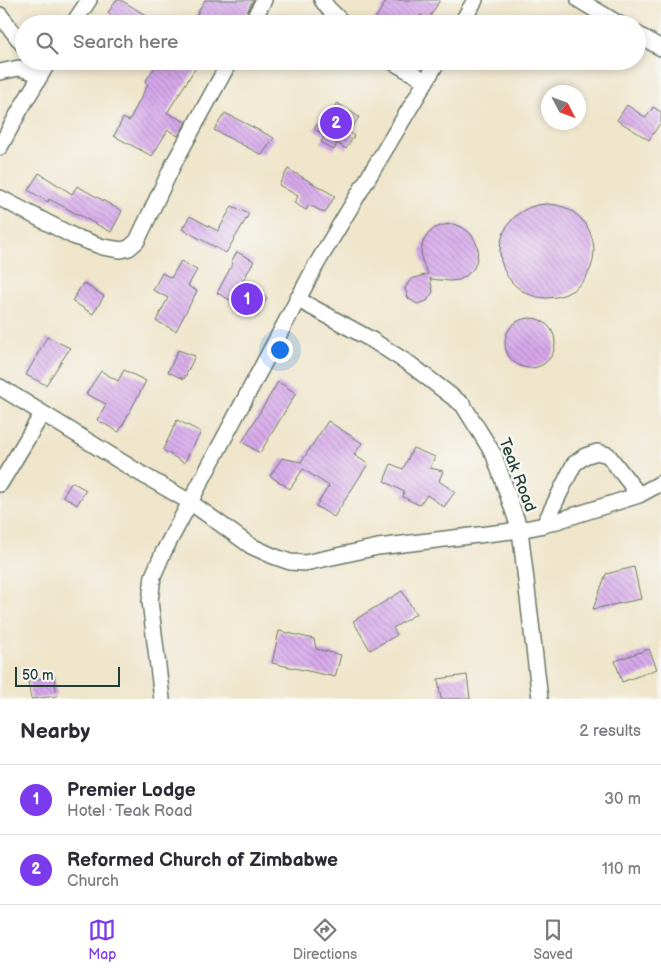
<!DOCTYPE html>
<meta charset="utf-8">
<style>
:root{--surface:#fff;--page:#f2f2f3;--text:#2b2b33;--muted:#7c7c81;--line:#e1e1e2;--accent:#7c3aed}
body{margin:0;font-family:"Balsamiq Sans",sans-serif;background:var(--page);color:var(--text)}
.compass{position:absolute;left:541px;top:85px;width:45px;height:45px;border-radius:50%;background:var(--surface);box-shadow:0 2px 8px #0003;rotate:131deg}
.scale{position:absolute;left:15px;bottom:12px;width:105px;box-sizing:border-box;padding-left:5px;border:2px solid #1f3d34;border-top:0;font-size:14px;line-height:18px;white-space:nowrap;color:#1f3d34;-webkit-text-stroke:4px #f6f6f2;paint-order:stroke}
.you{position:absolute;left:279px;top:349px;width:18px;height:18px;margin:-12px;border:4px solid #fff;border-radius:50%;background:#1a73e8;box-shadow:0 0 0 8px #1a73e833}
.badge{display:grid;place-items:center;width:32px;height:32px;border-radius:50%;background:var(--accent);color:#fff;font-size:16px;font-weight:700}
.pin{position:absolute;translate:-50% -50%;border:2px solid #fff;box-shadow:0 1px 5px #0006}
.list{margin:0;padding:0;list-style:none}
h2{display:flex;justify-content:space-between;align-items:center;height:65px;margin:0;padding:0 20px;font-size:21px}
h2 small{font-size:16px;font-weight:400;color:var(--muted)}
.list li{display:grid;grid-template-columns:32px 1fr auto;gap:15px;align-items:center;box-sizing:border-box;height:70px;padding:0 20px;border-top:1px solid var(--line)}
.list b{display:block;font-size:19px;white-space:nowrap}
.list p{margin:0;font-size:16px;white-space:nowrap;color:var(--muted)}
.list em{font-size:16px;font-style:normal;color:var(--muted)}
.icon{flex:none;width:28px;height:28px;fill:none;stroke:currentColor;stroke-width:2;stroke-linecap:round;stroke-linejoin:round}
.map{position:relative;flex:none;width:661px;height:699px;overflow:hidden}
.search{position:absolute;background:var(--surface);box-shadow:0 2px 8px #0003;left:15px;right:15px;top:15px;height:55px;display:flex;align-items:center;gap:12px;box-sizing:border-box;padding:0 18px;border-radius:28px;color:var(--muted);font-size:19px}
.sheet{height:205px;background:var(--surface)}
nav{display:flex;justify-content:space-around;align-items:center;box-sizing:border-box;height:70px;border-top:1px solid var(--line);background:var(--surface);font-size:14px;color:var(--muted)}
nav a{display:grid;justify-items:center;gap:2px}
nav .on{color:var(--accent)}
.map>svg:first-child{display:block}
.building{fill:url(#building-back-hatch)}
.lines{fill:none;stroke-linecap:round;stroke-linejoin:round}
.minor-casing{stroke:#687868;stroke-width:18}
.minor{stroke:#fff;stroke-width:15}
.labels{text-anchor:middle;dominant-baseline:central;stroke-width:5;stroke-linejoin:round;paint-order:stroke}
.street-label{font-size:16px;fill:#1f3d34;stroke:#f6f6f2}
</style>
<div class="map">
<svg width="661" height="699" viewBox="0 0 661 699">
<defs>
<pattern id="building-back-hatch" width="6" height="6" patternUnits="userSpaceOnUse" patternTransform="scale(1.25)"><rect width="6" height="6" fill="#d7a7eb"/><path d="M-1 5l2 2M0 0l6 6M5-1l2 2" fill="none" stroke="#ae89bf"/></pattern>
</defs>
<rect width="100%" height="100%" fill="#f6f6f2"/>
<filter id="ink" filterUnits="userSpaceOnUse"><feTurbulence type="fractalNoise" baseFrequency=".02" numOctaves="2"/><feDisplacementMap in="SourceGraphic" scale="10" xChannelSelector="R" yChannelSelector="G"/><feConvolveMatrix kernelMatrix="1 2 1 2 8 2 1 2 1" color-interpolation-filters="sRGB"/></filter>
<filter id="wash" filterUnits="userSpaceOnUse"><feTurbulence type="fractalNoise" baseFrequency=".0096" numOctaves="4" result="noise"/><feDisplacementMap in="SourceGraphic" scale="20" xChannelSelector="R" yChannelSelector="G"/><feGaussianBlur stdDeviation="1.12" result="paint"/><feColorMatrix in="noise" values="0 0 0 0 0 0 0 0 0 0 0 0 0 0 0 0 0 1.4 0 .05"/><feComposite in="paint" operator="in"/></filter>
<g filter="url(#wash)">
<rect width="100%" height="100%" fill="#efe5ca"/>
<g id="blocks">
<path class="building" d="M116,0H121L160,24H125L108,13Z
M205,0H253L243,20L242,24H191Z
M387,0H440L428,20L421,15L415,24H381L374,20Z
M159,61H200L167,113L186,122L178,136L168,130L152,156L114,136L123,118L129,121L148,84L145,82Z
M337,103L359,117L349,132L354,136L346,149L337,143L334,150L321,142L325,135L314,129L323,114L328,117Z
M627,105L646,118L653,107L661,112V122L649,140L617,120Z
M225,113L274,138L262,155L214,130Z
M288,169L335,196L325,213L309,205L306,210L294,203L298,196L279,185Z
M39,173L72,194L77,186L122,211L111,232L49,199L48,202L28,190Z
M500 251a47 47 0 1 1 94 0a47 47 0 1 1-94 0Z
M232,206L249,214L226,253L182,229L190,216L218,231Z
M453,224L462,227L470,233L475,240L478,249L477,259L474,268L467,275L459,280L450,281L430,279V278L433,292L427,301L417,304L408,298L405,288L411,279L428,274L422,261L421,251L423,242L428,234L435,228L444,225Z
M237,252L254,261L241,284L267,298L258,315L217,293L233,263L231,262Z
M181,261L197,270L188,286L197,291L176,331L156,321L168,298L153,290L162,273L171,278Z
M83,283L104,296L93,314L72,301Z
M505 343a25 25 0 1 1 50 0a25 25 0 1 1-50 0Z
M47,337L70,348L46,385L26,375Z
M178,350L195,356L184,379L168,372Z
M124,370L146,381L119,432L97,420L106,404L86,394L101,371L118,381Z
M278,382L296,393L260,453L242,442Z
M177,420L201,432L184,463L163,450Z
M328,421L362,443L354,455L368,464L334,517L316,506L329,486L303,469L290,489L270,476L282,458L301,462Z
M413,448L435,457L430,468L443,471L439,481L455,492L444,507L427,495L419,505L403,497L404,492L384,481L391,464L403,469Z
M72,482L86,490L77,505L63,496Z
M634,567L641,599L593,609L606,574Z
M402,591L416,614L393,628L397,635L370,650L353,621Z
M279,631L314,639L316,649L341,655L335,677L272,663Z
M649,649L657,669L622,682L615,661Z
M467,675L470,699H441L438,679Z
M54,676L57,696L31,699L28,681Z"/>
</g>
</g>
<g filter="url(#ink)">
<use href="#blocks" fill-opacity="0" stroke="#687868" stroke-width="1"/>
<g class="lines">
<g class="minor-casing">
<path id="minor" d="M322,0L328,8L344,24
M579,0L619,24
M0,15L24,46
M73,24L89,0
M251,24L264,0
M461,24L475,0
M637,34L661,48
M391,61L426,81
M0,72L19,68L41,74
M0,147L20,110L49,61
M0,198L73,236L103,247L121,250L129,248L137,241L174,163L230,61
M297,299L372,340L411,365L463,405L478,429L494,455L520,530L540,699
M0,387L138,472L190,502L251,546L273,556L290,562L305,563L378,547L520,530L544,525L639,495L661,483
M0,484L42,414
M544,525L574,464L585,456L597,452L608,455L639,495
M162,699L150,601L153,576L163,553L316,265L438,61"/>
</g>
<use href="#minor" class="minor"/>
</g>
</g>
<g class="labels">
<g class="street-label">
<text transform="translate(517 475) rotate(69)">Teak Road</text>
</g>
</g>
</svg>
<svg class="compass" viewBox="-18 -18 36 36"><path d="M0-13l5 13h-10z" fill="#e53935"/><path d="M0 13l5-13h-10z" fill="#7c7c81"/></svg>
<div class="scale">50 m</div>
<div class="you"></div>
<div class="pin badge" style="left:247px;top:299px">1</div>
<div class="pin badge" style="left:336px;top:123px">2</div>
<div class="search"><svg class="icon" aria-label="search" viewBox="0 0 24 24"><circle cx="10" cy="10" r="6"/><path d="M15 15l6 6"/></svg>Search here</div>
</div>
<section class="sheet">
<h2>Nearby<small>2 results</small></h2>
<ul class="list">
<li><span class="badge">1</span><div><b>Premier Lodge</b><p>Hotel · Teak Road</p></div><em>30 m</em></li>
<li><span class="badge">2</span><div><b>Reformed Church of Zimbabwe</b><p>Church</p></div><em>110 m</em></li>
</ul>
</section>
<nav>
<a class="on"><svg class="icon" aria-label="map" viewBox="0 0 24 24"><path d="M3 6l6-2 6 2 6-2v14l-6 2-6-2-6 2zM9 4v14M15 6v14"/></svg>Map</a>
<a><svg class="icon" aria-label="directions" viewBox="0 0 24 24"><path d="M12 3l9 9-9 9-9-9zM9 14v-3h6M13 9l2 2-2 2"/></svg>Directions</a>
<a><svg class="icon" aria-label="saved" viewBox="0 0 24 24"><path d="M7 4h10v16l-5-4-5 4z"/></svg>Saved</a>
</nav>
